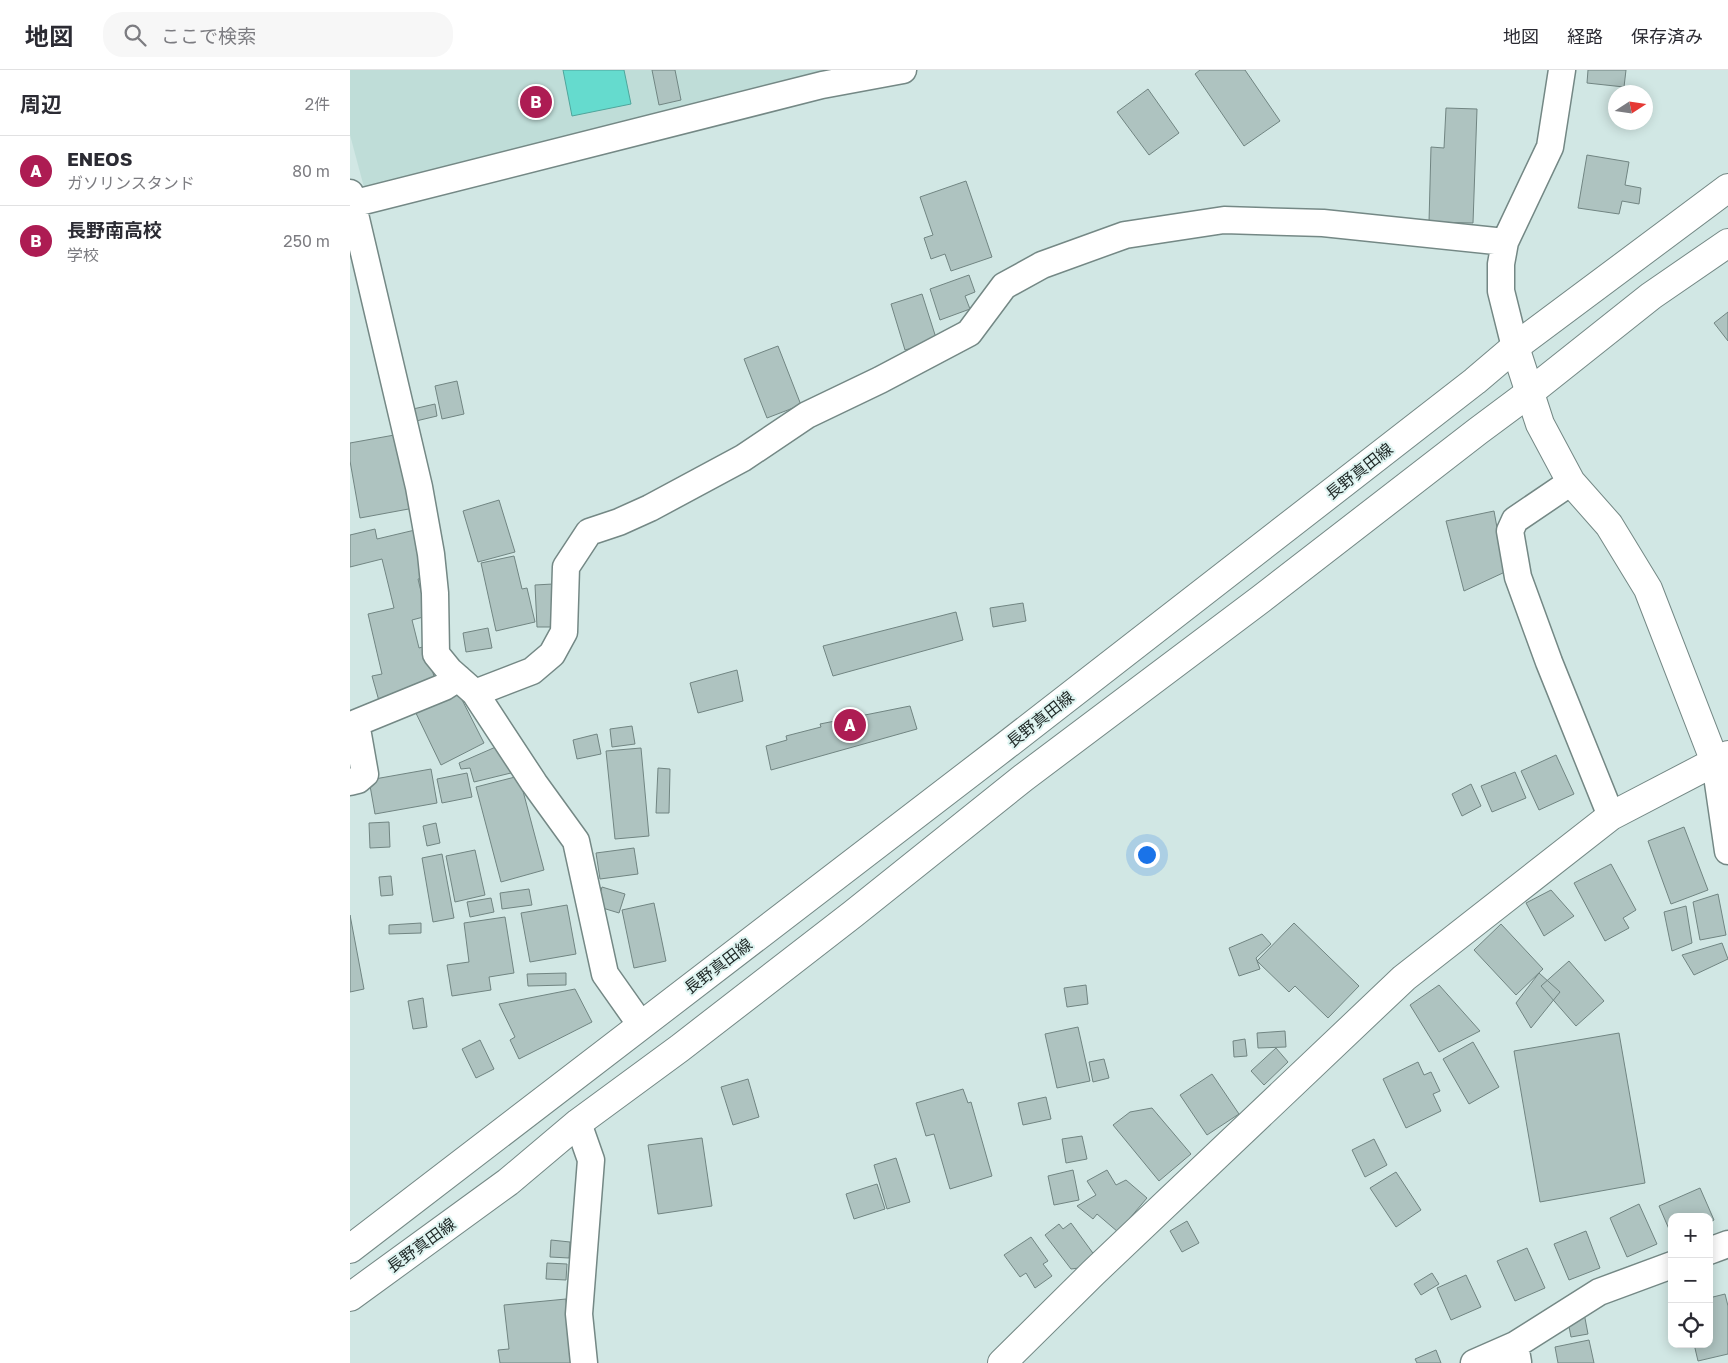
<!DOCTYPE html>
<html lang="ja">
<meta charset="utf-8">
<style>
:root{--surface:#fff;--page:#f7f7f7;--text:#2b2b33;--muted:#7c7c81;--line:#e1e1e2;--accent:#ad1c53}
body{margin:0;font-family:"Golos Text","Noto Sans JP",sans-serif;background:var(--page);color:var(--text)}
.controls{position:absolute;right:15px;bottom:15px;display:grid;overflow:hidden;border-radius:10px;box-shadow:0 2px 12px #0003}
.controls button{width:45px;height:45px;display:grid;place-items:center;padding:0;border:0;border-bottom:1px solid var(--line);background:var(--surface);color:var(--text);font:25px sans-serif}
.compass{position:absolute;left:1258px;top:15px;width:45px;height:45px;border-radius:50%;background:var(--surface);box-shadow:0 2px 12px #0003;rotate:78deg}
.you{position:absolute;left:796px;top:784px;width:18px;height:18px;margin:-12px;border:4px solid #fff;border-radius:50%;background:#1a73e8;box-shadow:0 0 0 8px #1a73e833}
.badge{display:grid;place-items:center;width:32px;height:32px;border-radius:50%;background:var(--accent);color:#fff;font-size:16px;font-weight:700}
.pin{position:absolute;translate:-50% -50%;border:2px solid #fff;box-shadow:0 1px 5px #0006}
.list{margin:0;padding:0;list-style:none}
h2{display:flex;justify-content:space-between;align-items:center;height:65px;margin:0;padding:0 20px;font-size:21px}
h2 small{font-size:16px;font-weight:400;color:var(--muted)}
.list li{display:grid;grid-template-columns:32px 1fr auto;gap:15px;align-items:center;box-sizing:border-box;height:70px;padding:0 20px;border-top:1px solid var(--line)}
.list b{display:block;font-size:19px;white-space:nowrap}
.list p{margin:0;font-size:16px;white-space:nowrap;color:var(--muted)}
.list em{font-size:16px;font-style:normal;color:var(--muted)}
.icon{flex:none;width:28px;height:28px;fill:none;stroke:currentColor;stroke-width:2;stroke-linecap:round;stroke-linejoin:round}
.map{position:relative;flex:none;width:1378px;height:1293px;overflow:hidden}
header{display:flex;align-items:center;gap:30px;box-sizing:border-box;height:70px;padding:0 25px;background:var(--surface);border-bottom:1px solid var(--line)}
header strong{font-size:24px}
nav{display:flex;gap:28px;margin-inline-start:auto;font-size:18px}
.search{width:350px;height:45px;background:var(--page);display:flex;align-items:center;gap:12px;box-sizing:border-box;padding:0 18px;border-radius:20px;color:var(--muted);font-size:19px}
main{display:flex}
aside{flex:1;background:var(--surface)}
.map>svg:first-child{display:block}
.built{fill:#bfddd8}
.water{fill:#65dbce;stroke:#4fa59b}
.building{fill:#aec3c0;stroke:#718582}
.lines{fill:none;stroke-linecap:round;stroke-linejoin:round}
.street-casing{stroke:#748885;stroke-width:29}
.secondary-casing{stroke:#748885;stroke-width:30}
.primary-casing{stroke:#748885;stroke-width:30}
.street{stroke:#fff;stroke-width:26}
.secondary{stroke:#fff;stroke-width:28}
.primary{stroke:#fff;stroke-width:28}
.labels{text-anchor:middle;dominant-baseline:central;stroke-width:4;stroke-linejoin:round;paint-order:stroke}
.street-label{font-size:16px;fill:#1d2624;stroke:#def4f1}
</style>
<header>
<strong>地図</strong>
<div class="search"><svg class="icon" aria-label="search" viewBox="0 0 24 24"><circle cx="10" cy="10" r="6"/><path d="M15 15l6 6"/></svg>ここで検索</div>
<nav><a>地図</a><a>経路</a><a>保存済み</a></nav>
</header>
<main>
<aside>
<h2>周辺<small>2件</small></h2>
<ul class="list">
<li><span class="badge">A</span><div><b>ENEOS</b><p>ガソリンスタンド</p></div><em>80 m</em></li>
<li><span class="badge">B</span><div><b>長野南高校</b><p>学校</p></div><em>250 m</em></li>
</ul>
</aside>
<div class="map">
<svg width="1378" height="1293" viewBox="0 0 1378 1293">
<rect width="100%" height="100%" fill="#d1e7e4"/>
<path class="built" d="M0,0H513L15,121L0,65Z"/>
<path class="water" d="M213,0H274L281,34L222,46Z"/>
<path class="building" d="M302,0H325L331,30L309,35Z
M850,0H895L930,51L894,76L845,4Z
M1238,0H1276L1274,17L1237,13Z
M798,19L829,63L799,85L767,42Z
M1096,38L1127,39L1123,153L1079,152L1081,77L1094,78Z
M1237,85L1279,92L1275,115L1291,118L1289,134L1272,131L1269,144L1228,138Z
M616,111L642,187L601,201L595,184L581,189L574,168L583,165L570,127Z
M619,205L625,222L615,226L620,239L590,250L580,219Z
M572,224L587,271L555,280L541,234Z
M1378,242V271L1364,253Z
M428,276L451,335L417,348L394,289Z
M107,311L114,344L92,349L85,316Z
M85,334L87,346L66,351L63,339Z
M50,364L64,438L10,448L0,391V373Z
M149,430L165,482L128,492L113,441Z
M1144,441L1155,502L1114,521L1096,451Z
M25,459L27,469L65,460L76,507L68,509L77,546L62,550L69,578L76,576L87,618L29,631L22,606L32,604L18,544L44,538L32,489L0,497V465Z
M164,486L172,519L177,518L185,552L146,561L131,493Z
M203,514L204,557H187L185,515Z
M673,533L676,551L643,557L640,538Z
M606,542L613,570L483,606L473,576Z
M138,558L142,578L116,582L113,563Z
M387,600L393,631L348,643L340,613Z
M105,616L134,673L91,695L63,637Z
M560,636L567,659L421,700L416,676L437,670L436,666L471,657L470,654Z
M282,656L285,674L262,677L260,659Z
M247,664L251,684L227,689L223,670Z
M148,676L165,702L124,712L120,698L111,699L109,693Z
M291,678L299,766L265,769L256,681Z
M1206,685L1224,724L1189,740L1171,701Z
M308,698L320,699L319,743H306Z
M81,699L87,733L25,744L19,710Z
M1165,702L1176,728L1142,742L1131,716Z
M117,703L122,727L92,733L87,709Z
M169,706L194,800L151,812L126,717Z
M1121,714L1131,736L1112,746L1102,724Z
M39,752L40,777L20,778L19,753Z
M86,753L90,773L77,776L73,756Z
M1334,757L1358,820L1321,834L1298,771Z
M284,778L288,804L250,809L246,783Z
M125,780L135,825L105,832L96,786Z
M92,784L104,848L83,852L72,788Z
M1261,794L1286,840L1273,848L1279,858L1255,871L1224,813Z
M41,806L43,825L31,826L29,807Z
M252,817L275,824L269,843L246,836Z
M179,819L182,835L152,839L150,823Z
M1201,820L1224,846L1194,866L1176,833Z
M1368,824L1376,865L1350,870L1343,832Z
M141,828L144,842L120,847L117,832Z
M304,833L316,891L284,898L272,840Z
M217,835L226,884L180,892L171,843Z
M1336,836L1342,873L1322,881L1314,842Z
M0,845L14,919L0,922Z
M155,847L164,903L139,907L141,920L102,926L97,895L119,892L114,853Z
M71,853V863L39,864V855Z
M944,853L1009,916L978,948L945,916L939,922L907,891Z
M1151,854L1193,899L1166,925L1124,880Z
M912,864L921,874L906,888L910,899L889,906L879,878Z
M1372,873L1378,889L1344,905L1332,885Z
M1219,891L1254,931L1226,956L1191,916Z
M216,903V915L178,916L177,904Z
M1189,903L1210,922L1181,958L1166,933Z
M736,915L738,934L717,937L714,918Z
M1089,915L1130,961L1089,982L1060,935Z
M225,919L242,952L169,989L160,970L165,967L149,934Z
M73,928L77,957L63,959L58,931Z
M728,957L740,1011L707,1018L695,964Z
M935,961L936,977L908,978L907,963Z
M1269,963L1295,1113L1190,1132L1164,981Z
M895,969L897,986L884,987L883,971Z
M130,970L144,999L126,1008L112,979Z
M1123,972L1149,1017L1119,1034L1093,989Z
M926,978L938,992L914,1015L901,1001Z
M754,989L759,1008L743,1012L739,992Z
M1068,992L1074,1005L1081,1002L1090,1021L1083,1024L1091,1041L1056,1058L1033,1009Z
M862,1004L889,1044L857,1065L830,1025Z
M398,1009L409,1047L383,1055L371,1017Z
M613,1019L618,1033L621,1032L642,1106L600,1119L584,1064L576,1066L566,1033Z
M696,1027L701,1049L673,1055L668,1033Z
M802,1038L841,1084L809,1111L763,1055L780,1042Z
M732,1066L737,1089L716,1093L712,1069Z
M352,1068L362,1136L308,1144L298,1075Z
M1024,1069L1037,1095L1015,1107L1002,1080Z
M546,1088L560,1132L537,1139L524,1095Z
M723,1100L729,1130L704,1135L698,1106Z
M757,1100L766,1115L776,1110L797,1128L768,1162L747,1144L743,1149L727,1136L746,1125L737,1111Z
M1046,1102L1071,1140L1046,1157L1020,1118Z
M527,1114L535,1139L504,1149L496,1124Z
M1350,1118L1364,1150L1359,1153V1147H1322V1166L1309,1136Z
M1289,1134L1307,1174L1277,1187L1260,1148Z
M837,1151L849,1173L832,1182L820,1161Z
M721,1153L745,1186L729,1198L721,1199L695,1165L709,1154L713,1159Z
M1236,1161L1250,1198L1219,1210L1204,1174Z
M681,1167L698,1191L693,1194L702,1206L685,1218L676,1203L670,1207L654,1185Z
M201,1170L220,1172L219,1188L200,1187Z
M1177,1178L1195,1218L1165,1231L1147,1191Z
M197,1193L217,1194L216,1210L196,1209Z
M1082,1203L1089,1214L1071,1225L1064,1214Z
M1116,1205L1131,1237L1101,1250L1087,1218Z
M1375,1224L1378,1236V1284L1348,1291L1344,1274H1359V1228Z
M216,1229L222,1293H150L148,1280L159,1279L154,1235Z
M1234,1243L1238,1264L1221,1267L1217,1246Z
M1239,1270L1244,1293H1208L1205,1277Z
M1086,1280L1091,1293H1067L1065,1289Z"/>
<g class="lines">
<g class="street-casing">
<path id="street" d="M0,123L69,417L81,484L85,523L86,584L99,600L125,623L184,713L226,771L255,904L291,955
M2,134L472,15L553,0
M1165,277L1151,221V194L1155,172L1200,77L1212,0
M1221,412L1165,450L1160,461L1168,507L1199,592L1261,746
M125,623L182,601L202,584L214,562L216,497L239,462L269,452L300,438L393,388L457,345L530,310L619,263L654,216L692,195L775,165L874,150L973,153L1155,172
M1365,692L1378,781
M0,712L8,710L15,704L6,653L94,617L108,608
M228,1053L241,1090L229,1244L234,1293
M1359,1181L1378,1174
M1165,1275L1249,1222L1322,1195
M1124,1293L1165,1275L1168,1292"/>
</g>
<g class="secondary-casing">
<path id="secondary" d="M1165,277L1190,354L1221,412L1259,455L1298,519L1365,692
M652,1293L743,1203L1054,908L1261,746L1378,685"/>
</g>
<g class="primary-casing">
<path id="primary" d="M0,1179L654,677L1125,311L1165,277L1378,118
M0,1227L158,1112L228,1053L330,978L503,844L673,708L911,529L1128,361L1179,323L1301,226L1378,173"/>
</g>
<use href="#street" class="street"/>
<use href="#secondary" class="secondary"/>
<use href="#primary" class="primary"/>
</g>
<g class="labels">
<g class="street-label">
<text transform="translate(1009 401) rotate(-38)">長野真田線</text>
<text transform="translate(690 649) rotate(-38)">長野真田線</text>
<text transform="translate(368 896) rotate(-37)">長野真田線</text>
<text transform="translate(71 1175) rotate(-36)">長野真田線</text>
</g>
</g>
</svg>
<div class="controls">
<button>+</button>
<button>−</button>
<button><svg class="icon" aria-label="locate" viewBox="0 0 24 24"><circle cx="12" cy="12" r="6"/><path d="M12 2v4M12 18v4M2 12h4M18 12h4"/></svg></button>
</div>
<svg class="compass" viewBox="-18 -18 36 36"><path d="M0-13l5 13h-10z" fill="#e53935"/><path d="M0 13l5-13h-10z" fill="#7c7c81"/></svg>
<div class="you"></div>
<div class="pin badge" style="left:500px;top:655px">A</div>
<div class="pin badge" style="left:186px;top:32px">B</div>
</div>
</main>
